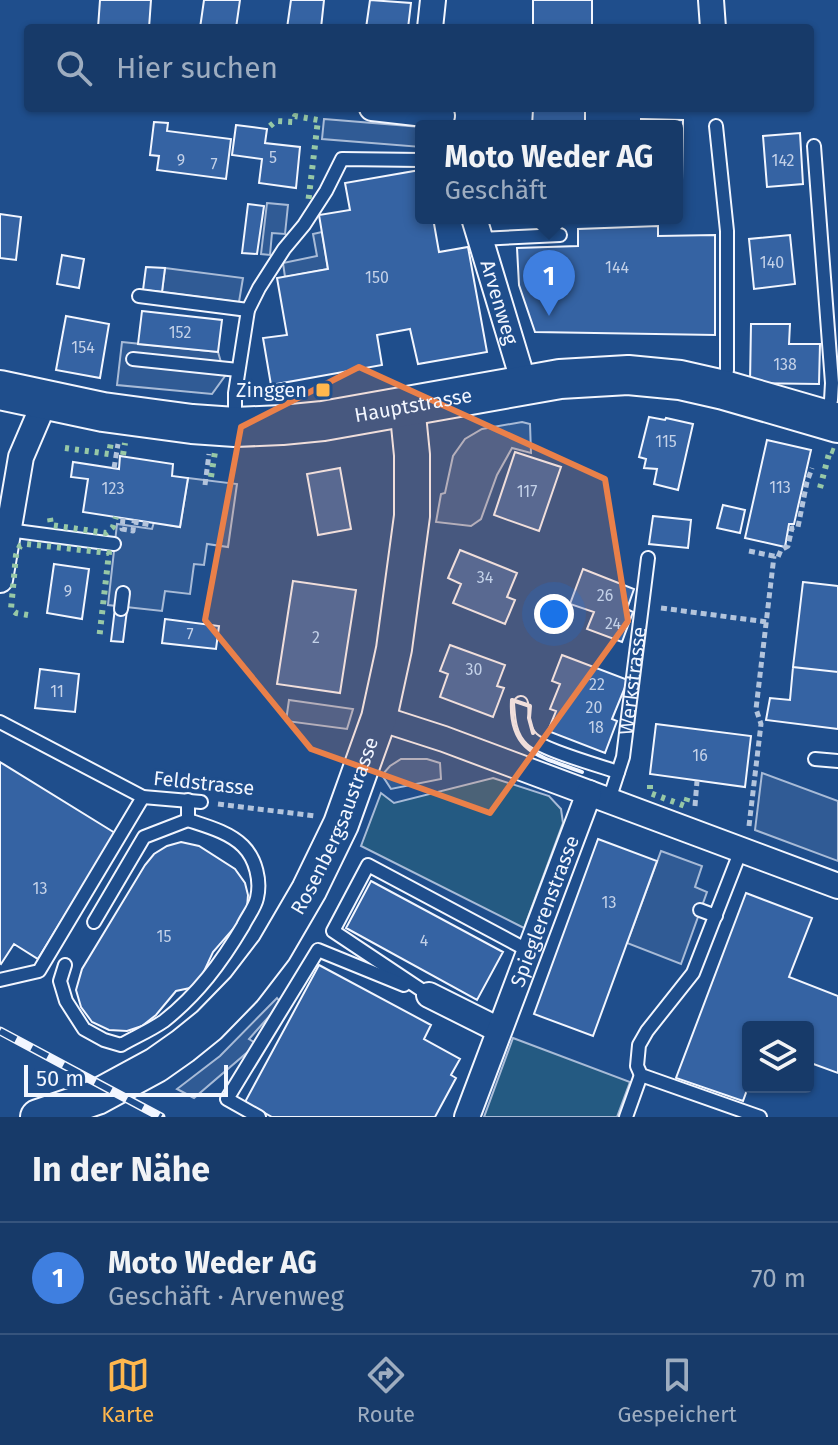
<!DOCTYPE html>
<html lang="de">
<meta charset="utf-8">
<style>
:root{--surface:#173a69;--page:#244571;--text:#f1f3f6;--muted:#9eadc0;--line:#36547d;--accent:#ffb74d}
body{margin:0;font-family:"Fira Sans",sans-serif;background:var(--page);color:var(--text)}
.controls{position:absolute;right:24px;bottom:24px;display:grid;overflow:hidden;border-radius:8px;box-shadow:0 2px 6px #0004}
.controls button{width:72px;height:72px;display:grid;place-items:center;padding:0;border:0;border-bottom:2px solid var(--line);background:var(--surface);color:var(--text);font:40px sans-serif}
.scale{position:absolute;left:24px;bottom:20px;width:204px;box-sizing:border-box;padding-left:8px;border:4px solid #f2f6ff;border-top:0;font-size:22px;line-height:28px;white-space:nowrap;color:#f2f6ff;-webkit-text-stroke:6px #1f4e8c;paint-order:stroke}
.you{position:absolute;left:554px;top:614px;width:28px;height:28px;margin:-20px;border:6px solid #fff;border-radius:50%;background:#1a73e8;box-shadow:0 0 0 12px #1a73e833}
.badge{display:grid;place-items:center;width:52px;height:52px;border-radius:50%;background:var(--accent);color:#fff;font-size:26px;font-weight:700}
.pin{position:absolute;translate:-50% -66px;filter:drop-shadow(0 2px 4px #0008)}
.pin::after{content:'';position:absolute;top:42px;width:28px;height:24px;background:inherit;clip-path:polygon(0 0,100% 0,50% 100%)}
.popup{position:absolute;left:415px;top:120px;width:268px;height:104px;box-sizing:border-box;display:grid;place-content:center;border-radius:8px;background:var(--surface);filter:drop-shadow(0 2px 6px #0005);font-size:26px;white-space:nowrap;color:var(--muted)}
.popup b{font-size:30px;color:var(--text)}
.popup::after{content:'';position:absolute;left:50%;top:100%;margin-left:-16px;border:16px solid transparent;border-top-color:var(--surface)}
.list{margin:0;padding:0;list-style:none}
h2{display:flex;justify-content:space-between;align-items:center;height:104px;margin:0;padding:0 32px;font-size:34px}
h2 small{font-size:26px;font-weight:400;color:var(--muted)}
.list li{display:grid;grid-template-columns:52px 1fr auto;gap:24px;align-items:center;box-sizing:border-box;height:112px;padding:0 32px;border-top:2px solid var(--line)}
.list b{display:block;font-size:30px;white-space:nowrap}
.list p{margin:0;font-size:26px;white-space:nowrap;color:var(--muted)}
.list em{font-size:26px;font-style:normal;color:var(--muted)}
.icon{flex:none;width:44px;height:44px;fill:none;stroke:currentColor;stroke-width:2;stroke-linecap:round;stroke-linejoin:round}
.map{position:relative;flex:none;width:838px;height:1117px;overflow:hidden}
.search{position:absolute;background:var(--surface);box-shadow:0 2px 6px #0004;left:24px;right:24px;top:24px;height:88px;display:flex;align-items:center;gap:20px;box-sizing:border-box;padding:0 28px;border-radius:8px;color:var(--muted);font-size:30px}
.sheet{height:216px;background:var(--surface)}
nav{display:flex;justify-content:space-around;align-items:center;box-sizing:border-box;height:112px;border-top:2px solid var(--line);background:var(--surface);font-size:22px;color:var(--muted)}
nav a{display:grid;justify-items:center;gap:4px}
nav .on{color:var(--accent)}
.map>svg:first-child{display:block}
.green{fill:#245a82;stroke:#a8bbd7;stroke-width:2}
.parking{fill:#305b95;stroke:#a8bbd7;stroke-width:2}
.building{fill:#3563a3;stroke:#f2f6ff;stroke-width:2}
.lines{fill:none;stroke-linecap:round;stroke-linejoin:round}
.lane-casing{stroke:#f2f6ff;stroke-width:16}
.street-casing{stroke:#f2f6ff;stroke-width:28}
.secondary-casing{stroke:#f2f6ff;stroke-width:38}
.primary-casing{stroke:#f2f6ff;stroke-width:42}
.path{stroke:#b3c4dc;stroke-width:5;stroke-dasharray:6 4;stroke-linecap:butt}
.lane{stroke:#1f4e8c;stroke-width:12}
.street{stroke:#1f4e8c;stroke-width:24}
.secondary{stroke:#1f4e8c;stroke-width:34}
.primary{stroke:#1f4e8c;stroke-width:38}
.rail-casing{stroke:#f2f6ff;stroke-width:9}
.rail{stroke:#1f4e8c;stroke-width:6;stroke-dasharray:18;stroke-linecap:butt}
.hedge{stroke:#97c8a6;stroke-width:6;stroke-dasharray:4 6;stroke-linecap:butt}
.wall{stroke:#f2f6ff;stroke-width:4}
.marked{fill:#ea8049;fill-opacity:0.2;stroke:#ea8049;stroke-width:6;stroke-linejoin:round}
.poi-dot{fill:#ffb74d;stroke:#1f4e8c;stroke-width:3}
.labels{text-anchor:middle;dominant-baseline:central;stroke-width:6;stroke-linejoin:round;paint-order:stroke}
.number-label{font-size:16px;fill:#c3d1e8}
.street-label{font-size:20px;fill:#f2f6ff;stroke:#1f4e8c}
.poi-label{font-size:20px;fill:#f2f6ff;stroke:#1f4e8c;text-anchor:end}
</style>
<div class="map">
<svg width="838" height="1117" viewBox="0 0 838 1117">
<rect width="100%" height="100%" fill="#1f4e8c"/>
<path class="green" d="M493,778L549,796L561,809L563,823L524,928L361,846L381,793L394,803Z
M513,1038L630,1082L617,1117H484Z"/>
<path class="parking" d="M324,119L421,127V147L322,139Z
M267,203L288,205L285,234L272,233L270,255L261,254Z
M322,232L328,269L285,277L283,263L317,256L313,234Z
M165,268L243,278L239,302L162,292Z
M122,342L218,352L225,376L212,394L117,385Z
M522,422L530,424L531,453L512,448L497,475L481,519L471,526L436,522L441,494L445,493L453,456L465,439L482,429Z
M188,478L237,484L228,547L207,544L204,565L194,564L190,594L165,591L162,611L108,605L117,524L152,529L154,522L180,527Z
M289,700L353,709L347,729L286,721Z
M401,759H427L440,763L441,779L391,789L382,775L390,766Z
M762,773L838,801V861L755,830Z
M661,851L702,866L695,887L707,892L681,964L627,943Z
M277,998L281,1003L249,1039L257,1044L194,1098L177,1089L220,1056Z"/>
<path class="building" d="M100,0H151L149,28H98Z
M204,0H240L236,28H200Z
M291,0H324L321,28H287Z
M370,0L411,3L408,28H366Z
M533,0H592V28H533Z
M567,108H585V126H532L533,109L567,110Z
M641,119L683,120L682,181H677V126H641Z
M154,122L168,123L167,131L231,139L226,179L157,170L159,156L150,155Z
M236,125L267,129L265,143L300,147L296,188L259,183L262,159L232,155Z
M800,133L803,184L767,187L763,136Z
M420,170L421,218H433L439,252L468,247L487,352L418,364L410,329L377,335L382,365L271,385L263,338L287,335L277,278L328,269L319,215L350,210L345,183Z
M248,204L264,206L257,254L242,253Z
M0,214L21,217L16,260L0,258Z
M658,226V236L715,235V335L535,332L519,285L517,248L578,246V229Z
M790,235L795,284L754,289L749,239Z
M62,255L84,259L79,288L57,284Z
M146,267L165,268L162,292L143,290Z
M142,311L222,320L218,352L138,344Z
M66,316L109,324L100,378L56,370Z
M751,324H790L789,344H820L819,384L750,383Z
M649,417L665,420L666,418L693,424L678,490L654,484L657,469L644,468L646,459L639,457Z
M767,440L811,450L794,524H789L785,547L745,538Z
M515,452L561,467L539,531L494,515Z
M120,456L173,464L172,476L188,478L180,527L83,512L88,479L71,477L73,462L119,469Z
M340,468L351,529L318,535L307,474Z
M723,505L745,510L740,533L717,528Z
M653,516L691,520L688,548L649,544Z
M460,550L517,573L507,597L515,600L505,624L453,603L461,584L448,578Z
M54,564L89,569L82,619L47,613Z
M583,569L634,589L627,609L633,612L622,642L587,629L594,612L570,604Z
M293,581L356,590L340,693L277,684Z
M803,582L838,586V672L793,667Z
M115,608L127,610L123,642L111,641Z
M165,619L219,626L216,649L162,643Z
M450,645L505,665L497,686L504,688L493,717L440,697L448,674L440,671Z
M562,655L628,680L612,719L617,721L605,753L548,731L556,711L550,709L560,684L552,681Z
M793,667L838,672V729L766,720L770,698L790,700Z
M40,669L79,674L75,712L35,708Z
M656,724L751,736L745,787L650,774Z
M0,762L115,833L38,959L14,944L1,964L0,963Z
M598,839L657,861L593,1036L534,1014Z
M181,842L199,846L235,869L245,883L248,895L247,908L241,920L213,952L201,978L190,988L176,991L156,1015L142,1026L127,1031L109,1030L92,1022L81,1007L76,990L82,969L145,865L154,854L167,846Z
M371,881L503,952L477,1000L346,928Z
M746,893L812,918L789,977L838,996V1073L808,1062V1027H748V1087L743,1101L676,1078Z
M319,965L431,1025L424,1039L460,1059L451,1075L456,1078L435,1117H272L245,1102Z"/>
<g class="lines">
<g class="lane-casing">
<g id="lane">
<path d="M716,126L727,231V370L724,386"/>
<path d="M814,146L832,383L831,400L826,416"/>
<path d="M480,239L560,235"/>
<path d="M139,296L248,310"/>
<path d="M133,359L238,370"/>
<path d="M235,424V393L248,310L259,288L284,249L304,225L326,191L342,159L421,160"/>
<path d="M8,530L114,544"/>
<path d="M121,609L123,593"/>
<path d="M521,703C522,715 522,730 532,739C543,750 600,766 618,772"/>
<path d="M0,722L143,797L201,802"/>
<path d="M815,759L838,761"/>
<path id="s1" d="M609,800L623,757L648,558"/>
<path d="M741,850L693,973L647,1031L639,1045L637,1066L641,1075L760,1117"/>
<path d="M700,910L716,916"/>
<path d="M94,922L144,837L188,820V800"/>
<path d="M65,965L60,981L66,1001L84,1029L104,1040L121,1045C135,1037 151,1030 164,1021C198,994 221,963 243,926C247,917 255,908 257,898C261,881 256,859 243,846C229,832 206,826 188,820"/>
<path d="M0,980L39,971L143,797"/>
<path d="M429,995L333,931L368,865L531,952"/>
<path d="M259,1117L227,1099L318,950L404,985"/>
<path d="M626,1117L641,1075"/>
</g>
</g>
<g class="street-casing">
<g id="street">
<path d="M711,0L713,28"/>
<path d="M430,28L433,0"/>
<path d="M372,108L442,116"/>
<path id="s2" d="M474,218L519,367L522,387"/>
<path d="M0,580L21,457L45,401"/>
<path d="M379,718L444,739L838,886"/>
<path d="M429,995L499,1030"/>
<path id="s3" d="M467,1117L589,793"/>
</g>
</g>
<g class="secondary-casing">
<g id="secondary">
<path id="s4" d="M38,1117L97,1097L156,1065L183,1046L209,1025L244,989L274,950L309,890L341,824L379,718L394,649L412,516V455L407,405"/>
</g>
</g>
<g class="primary-casing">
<g id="primary">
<path id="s5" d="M0,390L103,412L192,424L235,427L282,425L323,421L560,379L628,375L680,380L724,390L838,423"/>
</g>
</g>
<path class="path" d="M114,468L118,444
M205,485L209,454
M123,518L122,529L133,531L134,522L151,525
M749,551L778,557L781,550L788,546L792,528L798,527L807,482L812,468
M661,608L767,622
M218,804L315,816
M695,806L697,781
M749,826L761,724L756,709L774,556"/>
<use href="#lane" class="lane"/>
<use href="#street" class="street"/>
<use href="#secondary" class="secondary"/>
<use href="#primary" class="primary"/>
<g class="rail-casing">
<path id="rail" d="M0,1031L161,1117"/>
</g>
<use href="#rail" class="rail"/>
<path class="hedge" d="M270,126L276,121L293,122L295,116L318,120L308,204
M65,448L109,454L111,442
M123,455L125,443
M211,477L215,452
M820,488L830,450L838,453
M50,518L51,525L106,533L113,527L116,517
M28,615L16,613L11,609L16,555L20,546L27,544L109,553L99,640
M650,785V793L685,806L688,796"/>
<path class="wall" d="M533,733L529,718L530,706L512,700C509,753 540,756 582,772"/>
</g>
<path class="marked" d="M359,367L605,479L628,621L490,813L311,749L205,620L241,427Z"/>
<rect class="poi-dot" x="315" y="382" width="16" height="16" rx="4"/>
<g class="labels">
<g class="number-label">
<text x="273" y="157">5</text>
<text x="181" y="160">9</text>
<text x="783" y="160">142</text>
<text x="214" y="164">7</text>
<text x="772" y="262">140</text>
<text x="617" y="267">144</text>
<text x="377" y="277">150</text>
<text x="180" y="332">152</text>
<text x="83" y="347">154</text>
<text x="785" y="364">138</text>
<text x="666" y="441">115</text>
<text x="780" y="487">113</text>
<text x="113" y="488">123</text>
<text x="527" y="491">117</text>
<text x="485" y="577">34</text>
<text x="68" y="591">9</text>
<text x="605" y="595">26</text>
<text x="613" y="623">24</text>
<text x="190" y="634">7</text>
<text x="316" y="637">2</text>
<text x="474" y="669">30</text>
<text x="597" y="684">22</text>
<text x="57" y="691">11</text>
<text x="594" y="707">20</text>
<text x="596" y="727">18</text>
<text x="700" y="755">16</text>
<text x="40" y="888">13</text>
<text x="609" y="902">13</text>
<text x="164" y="936">15</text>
<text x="424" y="940">4</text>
</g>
<g class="street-label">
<text stroke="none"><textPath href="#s2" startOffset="88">Arvenweg</textPath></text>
<text stroke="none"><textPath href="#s5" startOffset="418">Hauptstrasse</textPath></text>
<text stroke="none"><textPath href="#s1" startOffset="122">Werkstrasse</textPath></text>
<text transform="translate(204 783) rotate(6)">Feldstrasse</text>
<text stroke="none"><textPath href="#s4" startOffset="434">Rosenbergsaustrasse</textPath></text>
<text stroke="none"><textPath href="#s3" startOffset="220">Spieglerenstrasse</textPath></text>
</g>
<g class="poi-label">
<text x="307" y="390">Zinggen</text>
</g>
</g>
</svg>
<div class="controls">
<button><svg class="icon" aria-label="layers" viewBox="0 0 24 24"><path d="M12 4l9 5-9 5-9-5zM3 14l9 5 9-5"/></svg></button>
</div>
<div class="scale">50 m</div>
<div class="you"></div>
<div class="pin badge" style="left:549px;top:316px;background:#3f7fe0">1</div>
<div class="popup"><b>Moto Weder AG</b>Geschäft</div>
<div class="search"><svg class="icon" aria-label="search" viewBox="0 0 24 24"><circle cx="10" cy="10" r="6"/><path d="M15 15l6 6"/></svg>Hier suchen</div>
</div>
<section class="sheet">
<h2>In der Nähe<small></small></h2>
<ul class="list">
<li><span class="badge" style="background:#3f7fe0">1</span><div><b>Moto Weder AG</b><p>Geschäft · Arvenweg</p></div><em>70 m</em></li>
</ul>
</section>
<nav>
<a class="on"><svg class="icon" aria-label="map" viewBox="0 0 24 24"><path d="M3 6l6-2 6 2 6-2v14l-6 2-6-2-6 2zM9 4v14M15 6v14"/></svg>Karte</a>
<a><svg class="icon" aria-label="directions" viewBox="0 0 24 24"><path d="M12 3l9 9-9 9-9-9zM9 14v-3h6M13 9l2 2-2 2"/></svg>Route</a>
<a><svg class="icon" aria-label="saved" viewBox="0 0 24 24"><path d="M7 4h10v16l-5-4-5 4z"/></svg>Gespeichert</a>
</nav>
